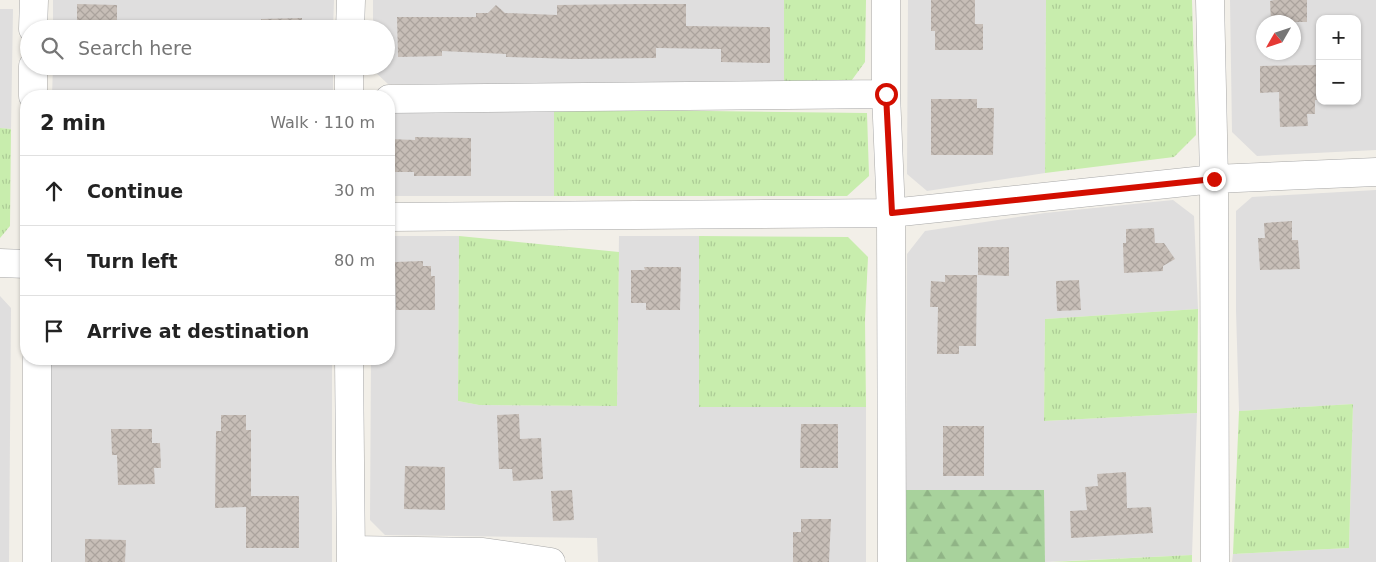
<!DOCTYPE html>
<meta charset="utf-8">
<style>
:root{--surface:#fff;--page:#f2f2f2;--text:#222;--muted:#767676;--line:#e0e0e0}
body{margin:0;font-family:"DejaVu Sans",sans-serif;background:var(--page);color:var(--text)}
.controls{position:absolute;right:15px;top:15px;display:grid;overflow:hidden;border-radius:10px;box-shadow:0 1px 4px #0004}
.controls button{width:45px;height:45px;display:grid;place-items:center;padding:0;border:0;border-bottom:1px solid var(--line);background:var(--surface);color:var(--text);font:25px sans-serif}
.compass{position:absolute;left:1256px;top:15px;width:45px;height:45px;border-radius:50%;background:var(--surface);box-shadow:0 1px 4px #0004;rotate:231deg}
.stop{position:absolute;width:15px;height:15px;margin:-11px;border:4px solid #d30e00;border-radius:50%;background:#fff}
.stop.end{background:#d30e00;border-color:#fff;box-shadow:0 1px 5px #0008}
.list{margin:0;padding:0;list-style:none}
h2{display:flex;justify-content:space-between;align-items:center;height:65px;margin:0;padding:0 20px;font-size:21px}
h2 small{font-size:16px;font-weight:400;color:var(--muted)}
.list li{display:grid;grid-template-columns:32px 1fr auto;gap:15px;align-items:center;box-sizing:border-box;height:70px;padding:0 20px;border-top:1px solid var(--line)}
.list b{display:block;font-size:19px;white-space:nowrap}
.list em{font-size:16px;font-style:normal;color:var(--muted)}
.icon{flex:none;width:28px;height:28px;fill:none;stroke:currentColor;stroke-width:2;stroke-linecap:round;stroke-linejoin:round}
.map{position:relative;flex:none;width:1376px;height:562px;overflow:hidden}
.search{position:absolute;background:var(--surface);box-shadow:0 1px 4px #0004;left:20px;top:20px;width:375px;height:55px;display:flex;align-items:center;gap:12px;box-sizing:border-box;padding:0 18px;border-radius:28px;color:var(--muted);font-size:19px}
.panel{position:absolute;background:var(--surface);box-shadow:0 1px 4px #0004;left:20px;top:90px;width:375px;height:275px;border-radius:20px}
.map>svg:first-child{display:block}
.residential{fill:#dfdede;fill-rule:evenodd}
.grass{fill:url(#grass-tufts)}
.forest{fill:url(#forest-firs)}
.building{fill:url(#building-cross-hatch)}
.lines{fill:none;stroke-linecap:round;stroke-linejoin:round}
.minor-casing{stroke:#a8a8a8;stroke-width:29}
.minor{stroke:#fff;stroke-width:28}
.route{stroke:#d30e00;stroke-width:6}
</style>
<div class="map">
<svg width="1376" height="562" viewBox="0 0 1376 562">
<defs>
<pattern id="grass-tufts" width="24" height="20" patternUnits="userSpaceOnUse" patternTransform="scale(1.25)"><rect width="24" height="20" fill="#c8edad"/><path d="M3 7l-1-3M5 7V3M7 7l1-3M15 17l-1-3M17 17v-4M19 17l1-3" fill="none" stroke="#accb95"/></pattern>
<pattern id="forest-firs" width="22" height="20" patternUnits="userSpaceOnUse" patternTransform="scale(1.25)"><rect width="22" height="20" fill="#a8d29c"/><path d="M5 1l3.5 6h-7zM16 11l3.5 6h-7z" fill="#90b486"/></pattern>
<pattern id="building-cross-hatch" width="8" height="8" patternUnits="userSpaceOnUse" patternTransform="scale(1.25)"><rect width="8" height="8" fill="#c7beb7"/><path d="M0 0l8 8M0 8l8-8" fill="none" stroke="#aba39d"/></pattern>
</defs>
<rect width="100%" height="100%" fill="#f2efe8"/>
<path class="residential" d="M53,0H334L333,29H53Z
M373,0H784V87L388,84L373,70V66H386V29H373Z
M908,0H1046L1045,173L927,191L907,174Z
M1230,0H1376V150L1257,156L1232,132ZM1320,19H1357V101H1320ZM1264,22H1294V52H1264Z
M0,9H13L11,129L0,128Z
M53,66H333V96H52Z
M554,109V196H392L389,192V111Z
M1376,190V562H1232L1233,554L1349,548L1353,404L1239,411L1236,311V211L1252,197Z
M1173,200L1194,216L1198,309L1045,319L1044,421L1197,413L1192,555L1045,562L1043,490H906L907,254L925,231L1045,213Z
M392,236H459L458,401L479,405L617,406L619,236H699V407H866V562H598L597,538L385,535L370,520L371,359H389V239Z
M0,296L11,308L9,562H0Z
M51,359H332V562H49Z"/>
<path class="grass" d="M784,0H866L865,62L849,84L784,87Z
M1046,0H1192L1196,135L1174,157L1045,173Z
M554,109L867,113L869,176L847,196H554Z
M0,128L11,129L10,226L0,238Z
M459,236L619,252L617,406L479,405L458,401Z
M699,236L848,237L868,257L865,320L866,407H699Z
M1198,309L1197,413L1044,421L1045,319Z
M1353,404L1349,548L1233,554L1239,411Z
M1192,555V562H1052Z"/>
<path class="forest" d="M906,490H1044L1045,562H905Z"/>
<path class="building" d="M931,0H975V24H983V50H935V31H931Z
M1274,0H1307V22H1271L1270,1Z
M77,4L117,5V29H77Z
M638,4H686V26L770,27V63L721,62V49L656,48V58L574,59L506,57V54L442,51V56L398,57L397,17H476V13H488L496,5L505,13L557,15V5Z
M302,18V29H261V19Z
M1320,65V100H1315V114H1307L1308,126L1280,127L1279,92L1260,93V66Z
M931,99H977V108H994L993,155H931Z
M415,137L471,138V176H414V172H389V139L415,140Z
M1292,221V240H1298L1300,269L1260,270L1258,238H1265L1264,223Z
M1154,228L1155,243H1164L1175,259L1163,266V271L1124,273L1123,243H1126V229Z
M978,247H1009V276L978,275Z
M423,261V266H431V276H435V310H396L395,262Z
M644,267H681L680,310H646V303H631V270H645Z
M945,275H977L976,346H959V354H937L938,307H930L931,281L945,282Z
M1079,280L1081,310L1057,311L1056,281Z
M519,414L520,439L541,438L543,479L513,481L512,469H499L497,415Z
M221,415H246V430H251V496H299V548H246V507L215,508L216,431H221Z
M801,424H838V468H800Z
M943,426H984V476H943Z
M111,429H152V443H160L161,468H154L155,484L118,485L117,455H112Z
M405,466L445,467V510L404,509Z
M1126,472L1127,508L1151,507L1153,533L1071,538L1070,511L1087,510L1085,487L1098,486L1097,474Z
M572,490L574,520L553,521L551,491Z
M801,519H831L829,562H793V532H801Z
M85,539L126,540L125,562H85Z"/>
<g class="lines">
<g class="minor-casing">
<path id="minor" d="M886,0V94L891,213L892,562
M1210,0L1214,179L1215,562
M33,29L34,0
M350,29L351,0
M33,96V66
M349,96V66
M389,99L886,94
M389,217L891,213L1214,179L1376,172
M0,263L26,264
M349,359L351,562
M351,550L483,552L551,562
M37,562V359"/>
</g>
<use href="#minor" class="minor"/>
</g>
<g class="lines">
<path class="route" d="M886,94L892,213L1214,179"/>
</g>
</svg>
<div class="controls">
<button>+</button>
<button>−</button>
</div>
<svg class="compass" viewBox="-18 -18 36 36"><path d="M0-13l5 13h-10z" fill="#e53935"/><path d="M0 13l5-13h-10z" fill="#767676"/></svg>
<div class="stop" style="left:886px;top:94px"></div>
<div class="stop end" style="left:1214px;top:179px"></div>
<div class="search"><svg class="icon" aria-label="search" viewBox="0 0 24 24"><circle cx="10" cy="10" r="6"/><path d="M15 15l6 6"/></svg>Search here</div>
<section class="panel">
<h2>2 min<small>Walk · 110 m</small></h2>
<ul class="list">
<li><svg class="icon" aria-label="ahead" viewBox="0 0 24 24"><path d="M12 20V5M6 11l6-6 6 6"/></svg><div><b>Continue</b></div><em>30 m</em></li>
<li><svg class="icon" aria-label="left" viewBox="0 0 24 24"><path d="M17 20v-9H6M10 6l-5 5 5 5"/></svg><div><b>Turn left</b></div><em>80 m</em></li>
<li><svg class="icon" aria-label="arrive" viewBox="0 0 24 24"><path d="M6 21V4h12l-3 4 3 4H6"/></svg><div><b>Arrive at destination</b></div></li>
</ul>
</section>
</div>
